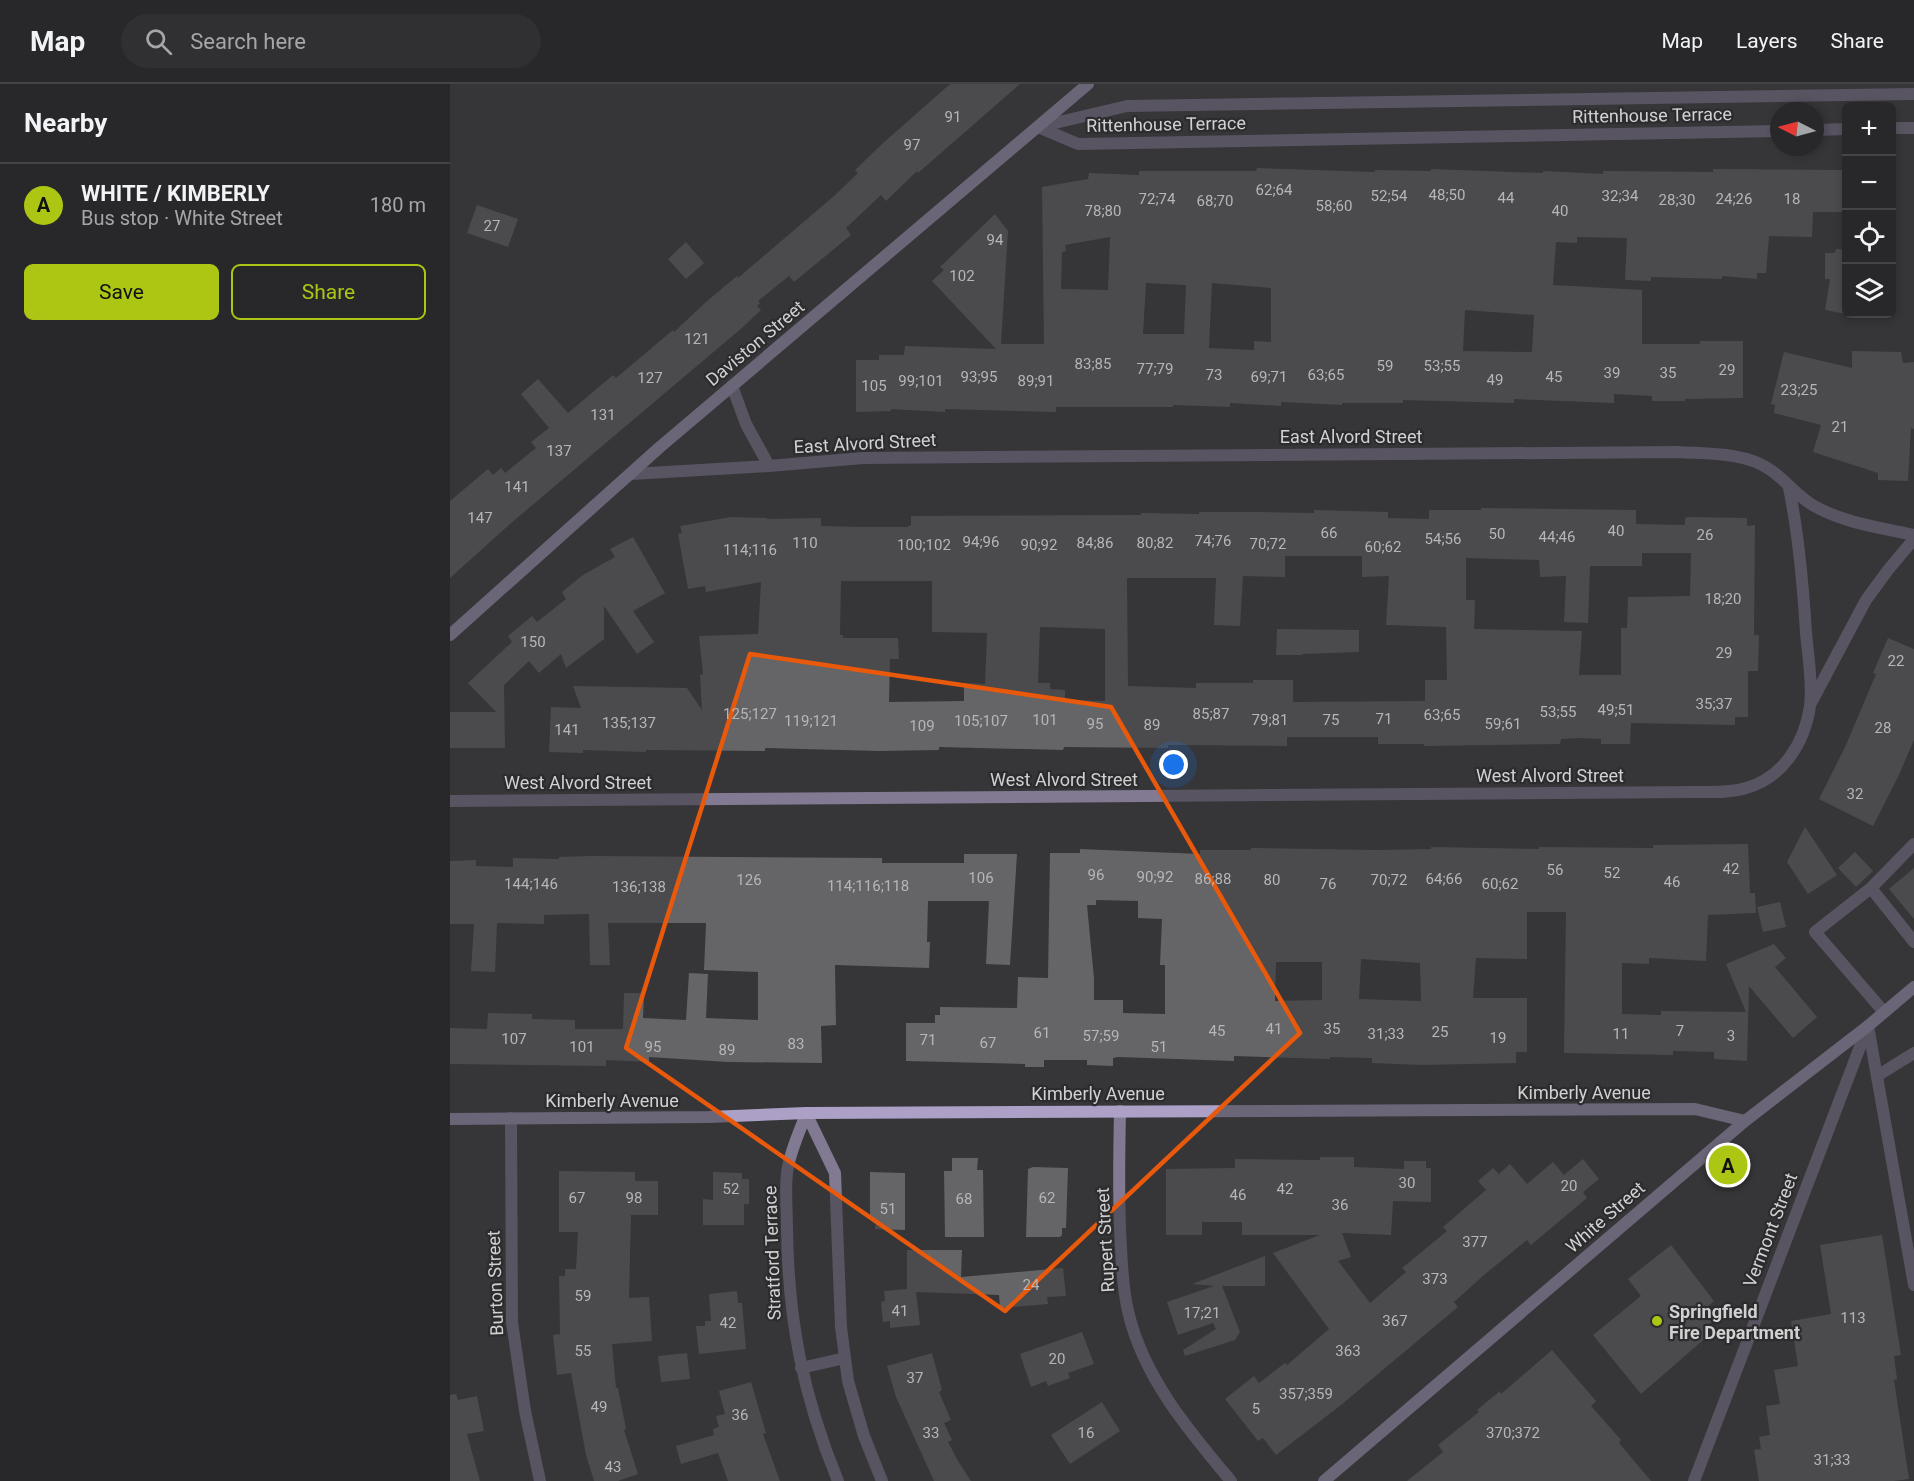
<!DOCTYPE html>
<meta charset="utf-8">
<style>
:root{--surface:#28282a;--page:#303032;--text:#f1f3f6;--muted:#a5a6a8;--line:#444447;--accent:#acc613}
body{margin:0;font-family:Roboto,sans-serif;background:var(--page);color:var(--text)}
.controls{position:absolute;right:18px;top:18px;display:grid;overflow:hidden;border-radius:9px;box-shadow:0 3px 9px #0003}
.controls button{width:54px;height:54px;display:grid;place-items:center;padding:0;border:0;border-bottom:2px solid var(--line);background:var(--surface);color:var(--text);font:30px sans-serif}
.compass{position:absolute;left:1320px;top:18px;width:54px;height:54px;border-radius:50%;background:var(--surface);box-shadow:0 3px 9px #0003;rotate:276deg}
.you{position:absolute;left:724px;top:681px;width:21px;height:21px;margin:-15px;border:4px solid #fff;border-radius:50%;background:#1a73e8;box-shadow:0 0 0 9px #1a73e833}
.badge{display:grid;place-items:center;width:39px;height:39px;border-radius:50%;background:var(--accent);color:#111;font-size:20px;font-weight:700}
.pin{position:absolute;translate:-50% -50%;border:3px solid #fff;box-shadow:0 2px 6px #0006}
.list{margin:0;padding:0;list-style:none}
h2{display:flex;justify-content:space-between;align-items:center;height:78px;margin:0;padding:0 24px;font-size:26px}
h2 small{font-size:20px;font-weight:400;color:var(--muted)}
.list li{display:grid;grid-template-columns:39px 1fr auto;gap:18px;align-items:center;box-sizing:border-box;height:84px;padding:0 24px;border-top:2px solid var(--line)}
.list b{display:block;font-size:22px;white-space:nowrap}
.list p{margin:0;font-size:20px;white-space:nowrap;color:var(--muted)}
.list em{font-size:20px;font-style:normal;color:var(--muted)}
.actions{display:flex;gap:12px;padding:18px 24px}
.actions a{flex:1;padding:14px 0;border:2px solid var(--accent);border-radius:9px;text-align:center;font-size:21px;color:var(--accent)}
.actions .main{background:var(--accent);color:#111}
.icon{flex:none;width:33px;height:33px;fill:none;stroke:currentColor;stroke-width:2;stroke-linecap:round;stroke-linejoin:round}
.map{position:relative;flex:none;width:1464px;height:1397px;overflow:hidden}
header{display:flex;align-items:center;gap:36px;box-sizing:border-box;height:84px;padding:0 30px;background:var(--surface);border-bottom:2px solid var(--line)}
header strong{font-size:28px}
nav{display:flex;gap:33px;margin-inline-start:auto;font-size:21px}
.search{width:420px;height:54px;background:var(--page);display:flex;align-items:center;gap:15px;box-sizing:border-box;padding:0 21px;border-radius:33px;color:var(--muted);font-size:22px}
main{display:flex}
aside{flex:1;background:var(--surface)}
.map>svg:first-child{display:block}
.building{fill:#656466;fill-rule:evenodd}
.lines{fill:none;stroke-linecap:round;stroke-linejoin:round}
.service{stroke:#817a92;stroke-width:12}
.minor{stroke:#817a92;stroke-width:12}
.tertiary{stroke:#817a92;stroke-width:12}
.secondary{stroke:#aca0c6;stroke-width:12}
.marked{fill:none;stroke:#e8590c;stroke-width:4.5;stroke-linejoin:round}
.poi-dot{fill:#acc613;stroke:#2c2b2d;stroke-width:2}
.labels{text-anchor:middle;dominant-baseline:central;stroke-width:4.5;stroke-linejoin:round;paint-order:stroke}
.number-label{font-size:15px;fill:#b6b6b7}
.street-label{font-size:18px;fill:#d1d1d2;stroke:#2c2b2d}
.poi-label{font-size:18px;font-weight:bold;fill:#d1d1d2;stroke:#2c2b2d;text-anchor:start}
</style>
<header>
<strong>Map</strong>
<div class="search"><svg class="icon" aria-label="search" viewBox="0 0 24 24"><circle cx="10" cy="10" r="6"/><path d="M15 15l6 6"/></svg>Search here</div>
<nav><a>Map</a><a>Layers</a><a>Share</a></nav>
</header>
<main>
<aside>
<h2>Nearby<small></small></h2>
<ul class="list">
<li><span class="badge">A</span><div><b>WHITE / KIMBERLY</b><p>Bus stop · White Street</p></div><em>180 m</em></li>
</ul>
<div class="actions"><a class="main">Save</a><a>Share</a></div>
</aside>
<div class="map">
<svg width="1464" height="1397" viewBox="0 0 1464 1397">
<rect width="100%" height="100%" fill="#363538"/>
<path class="building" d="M500,0H570L468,89L467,87L436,117L431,111L396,144L401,151L344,198L339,192L308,217L310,219L307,222L311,226L293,243L60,440L0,494V417L38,385L43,391L51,384L55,389L86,364L81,358L99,344L71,310L88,295L118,329L163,291L166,294L223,246L224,248L256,218L287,192L288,194L384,112L408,89L405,86L432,60Z
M807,84L925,88V86L981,87V85L1093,89V87L1153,90V87L1263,88V85L1396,86V128H1363L1362,153L1319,152L1316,189H1307V195L1272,192V195L1201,193V197L1175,196L1177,154L1127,153V159L1106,158L1103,201L1192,206V260H1250V257H1293V314L1235,315V317H1202V312L1164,310V319L1064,315V319L953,316V319H892V321L831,318V322L780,319V323L723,321V323H606V328L495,325V328L441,325V327L406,328V276H429V271H454L455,262L546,265L482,197L494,186L490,183L545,130L558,147L551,260H594L592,103L638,95L639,89L689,91V87H806ZM660,153L658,206L611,205L612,168L616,167L615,161ZM696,199L736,201L734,250H693ZM762,199L821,204V258L804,257V266L759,264ZM1015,226L1084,231L1082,268L1013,267Z
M27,121L68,135L58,163L17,149Z
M236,158L254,179L236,195L218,175Z
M1386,165L1396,166V230L1375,226L1380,195H1375V169H1385Z
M1402,267L1451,268L1453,279L1464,278V345L1461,344L1458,397L1428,396V389L1363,368L1371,341L1324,329L1325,321L1321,320L1334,268L1402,284Z
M1031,424L1186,426V440L1235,441V434L1239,433L1297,434V442L1305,441L1304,551H1309L1308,587H1298V633H1285V641L1181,639L1180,660H1151V655L1129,654L1111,655L1110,660L974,662V660H928V653H837V662L718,661V664L614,663L613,666L489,663V666L429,667L315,664V667L196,666V668L133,666V669L99,668L101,623L131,624L123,602L237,604L252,626L250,591L253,590L249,552L308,550L311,498L256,508L255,502L238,505L228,450L232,449L230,442L281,433L317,434V435L371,434V442L411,443H457L461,441V432L691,431V429L749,430V428H805L864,429V426L938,428V434L979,435V426H1031ZM1192,469H1241L1240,512L1178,513L1177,544H1171V591H1129L1132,547L1024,545L1025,516H1016V474L1089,476L1090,493L1116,492L1114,538L1138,539L1140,482H1192ZM835,472H912V493L939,492L936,541L996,543L997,596H975V617L843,618V596H803V599H746V604L678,602L677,494H766L764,541L790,542L793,492L835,493ZM391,497H482V548L537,549L535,600L514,599V617L439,618L440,575H449L448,554H393V551H390ZM590,543L655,545V617L615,616V606L600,605V599H588Z
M183,453L215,509L183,527L204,558L187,570L154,522V555L116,584L111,570L89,589L79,577L54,601L55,664H0V628H46L18,599L62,558L58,552L82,532L87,538L116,515L112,508L133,491L165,473L160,465Z
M827,545L909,546V568L852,570V571H826Z
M1438,554L1464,565V656L1448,693L1423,742L1369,715L1396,661L1426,590L1423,589Z
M1355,743L1387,791L1358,810L1337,778Z
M1298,760L1300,809H1305L1306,829L1258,831L1256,877L1199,874V880L1172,879V930L1211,931V927L1296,928L1276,880L1324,860L1336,874L1325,883L1367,933L1343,954L1299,902L1297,977L1264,975V968L1223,967V971L1114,969L1116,828H1077V875L1026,874L1023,914H1077V968H1066V979L971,981L922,979V974L880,973V975L784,972V977L668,973L663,974V982L637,981V976H594V983H575V980L456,977V939H485V931H490V923L567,924L568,893L598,894L600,769H630V765L750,770V766H801V764L925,766L981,765V763L1089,765V763L1203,764V761ZM646,816L688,817V834L712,835L710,881H715V930L673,929V916H644V894L637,821H646ZM911,875L970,879L971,917L909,915ZM826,878H872V916L825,917Z
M1405,768L1423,787L1406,803L1388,784Z
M514,770H567L560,881L536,880L539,817H478L477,858H480L479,884L385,881L386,941L371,942L372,979L278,978L199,973V978L156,976V982L0,980V944L37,945L38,929L82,930V935L125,936V945H173L174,909H194L193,934L236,936L239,889L258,890L256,934L308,936V888L254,886L256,839H158L160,881H140L139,830L94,831V840L47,839L45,888L21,887L24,840H0V777L26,776V782L63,783V774L109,775V773L141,772L432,774V779H514Z
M1464,784V835L1439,805Z
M1330,818L1336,843L1313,848L1307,823Z
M870,1073H904V1083L954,1085V1077H976V1084H981V1118L943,1117L941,1151L892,1149L901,1173L888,1177L920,1219L956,1188L952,1184L997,1147L993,1143L1036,1106L1028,1097L1043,1084L1049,1090L1060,1080L1077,1100L1103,1078L1114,1091L1133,1075L1149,1095L1133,1108L1137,1114L1081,1161L1077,1156L1034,1191L1004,1218L1008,1223L891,1321L826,1371L813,1354L808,1357L775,1315L804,1292L809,1299L835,1279L837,1281L879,1245L823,1169L870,1151H792V1138H752V1151H716V1085L785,1084V1075L870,1076Z
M502,1074H528L527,1086H533L534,1153H495L494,1087H502Z
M583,1083L618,1084L616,1144H612V1151L610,1153H576L578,1085Z
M109,1087L185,1088V1097H208V1131H181L179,1214L199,1213L202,1257L162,1260L166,1304H168L176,1345L174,1346L188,1390L168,1397H144L136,1371L121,1289L107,1291L103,1251L110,1250L109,1192H115V1185H126L128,1148H109Z
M263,1088L292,1089V1095H299V1120H294V1141H253V1115L263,1116Z
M420,1088L455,1089V1146L425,1145L426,1136H420Z
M1432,1151L1451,1271L1444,1272L1447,1295L1444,1296L1459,1395L1444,1397H1309L1304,1366L1311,1365L1309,1353L1320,1351L1316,1322L1330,1320L1324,1286L1348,1282L1341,1237L1381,1230L1370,1161Z
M1221,1161L1264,1217L1254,1226L1263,1237L1254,1244L1259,1251L1191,1310L1143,1251L1191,1212L1178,1195Z
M457,1166H512L511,1193L613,1184L616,1212L597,1213L598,1220L550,1224L549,1211L466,1208L470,1241L440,1244V1237L433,1238L431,1218L435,1217L434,1207L457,1205Z
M815,1172V1202H772L790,1248L785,1256L735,1272L733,1266L766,1245L763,1239L728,1251L717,1218L764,1202L742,1200Z
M287,1207L288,1219H292L296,1265L249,1270L246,1242H255V1237H261L259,1210Z
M632,1248L644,1280L618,1289L620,1294L598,1302L596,1297L581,1303L570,1270Z
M1102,1266L1146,1317L1141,1322L1171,1356L1169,1359L1201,1397H957L993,1368L988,1361L1029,1328L1027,1326L1050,1307L1051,1310Z
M237,1269L240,1295L211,1298L208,1272Z
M482,1269L492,1306L489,1308L501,1336L494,1339L502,1356L498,1358L508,1377L521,1397H484L446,1313L437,1282Z
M301,1298L316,1349L313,1350L330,1397H278L268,1369L231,1380L226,1362L264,1351L263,1345L269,1343L266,1332L275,1330L269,1307Z
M6,1310L8,1316L27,1312L34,1347L17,1350L30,1397H0V1311Z
M652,1318L670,1347L620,1380L601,1351Z"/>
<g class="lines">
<path class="service" d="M1421,804L1464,760
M1434,928L1365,848L1421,804L1464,858
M1427,992L1464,969"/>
<path class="minor" d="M588,43L677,22L1464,10
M588,43L628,60L1329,47
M1442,44H1464
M1365,46L1396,45
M1418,942L1464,1201
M670,1027C669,1073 668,1118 671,1164C672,1185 673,1206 678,1227C693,1293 739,1347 781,1397
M356,1029L385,1089L391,1243L398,1297L414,1352L432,1397
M356,1029C350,1048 339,1069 337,1089C335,1107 337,1126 337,1144C338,1236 353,1312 388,1397
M61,1034L62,1238L75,1327L90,1397
M351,1284L395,1274
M1244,1397L1418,942"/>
<path class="tertiary" d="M282,302L296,340L319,382
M182,390L319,382L413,374L1228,368C1257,370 1294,368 1319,385C1336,396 1347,413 1366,423C1395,439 1432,444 1464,451
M1361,619L1416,516L1438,486L1464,455
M0,717L1246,708C1262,708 1280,709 1296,704C1333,694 1355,658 1360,622C1363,600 1358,571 1356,549C1353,500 1349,452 1339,404"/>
<path class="secondary" d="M0,551L210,363L638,0
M0,1035L259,1033L356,1029L1245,1025L1295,1037
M874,1397L1295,1037L1418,942L1464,903"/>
</g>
<path d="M0 0H1464V1397H0ZM300,570L661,623L850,949L555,1227L176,964Z" fill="#363538" fill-opacity=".55" fill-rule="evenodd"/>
<path class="marked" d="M300,570L661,623L850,949L555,1227L176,964Z"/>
<circle class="poi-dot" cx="1207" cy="1237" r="6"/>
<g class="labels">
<g class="number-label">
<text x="503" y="33">91</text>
<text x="462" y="61">97</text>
<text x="824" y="106">62;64</text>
<text x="997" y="111">48;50</text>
<text x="939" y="112">52;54</text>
<text x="1170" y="112">32;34</text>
<text x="1056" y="114">44</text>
<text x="707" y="115">72;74</text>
<text x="1284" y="115">24;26</text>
<text x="1342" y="115">18</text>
<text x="1227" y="116">28;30</text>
<text x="765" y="117">68;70</text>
<text x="884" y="122">58;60</text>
<text x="653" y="127">78;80</text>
<text x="1110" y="127">40</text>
<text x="42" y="142">27</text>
<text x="545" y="156">94</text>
<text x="512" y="192">102</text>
<text x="247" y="255">121</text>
<text x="643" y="280">83;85</text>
<text x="935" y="282">59</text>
<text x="992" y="282">53;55</text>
<text x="705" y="285">77;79</text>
<text x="1277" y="286">29</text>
<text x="1162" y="289">39</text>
<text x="1218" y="289">35</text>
<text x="764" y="291">73</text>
<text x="876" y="291">63;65</text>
<text x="529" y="293">93;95</text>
<text x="819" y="293">69;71</text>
<text x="1104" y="293">45</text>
<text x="200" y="294">127</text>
<text x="1045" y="296">49</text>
<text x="471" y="297">99;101</text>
<text x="586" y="297">89;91</text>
<text x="424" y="302">105</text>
<text x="1349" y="306">23;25</text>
<text x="153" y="331">131</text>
<text x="1390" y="343">21</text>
<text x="109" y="367">137</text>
<text x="67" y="403">141</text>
<text x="30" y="434">147</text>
<text x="1166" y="447">40</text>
<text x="879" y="449">66</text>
<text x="1047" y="450">50</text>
<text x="1255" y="451">26</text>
<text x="1107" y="453">44;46</text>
<text x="993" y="455">54;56</text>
<text x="763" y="457">74;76</text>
<text x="531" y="458">94;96</text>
<text x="355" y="459">110</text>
<text x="645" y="459">84;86</text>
<text x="705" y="459">80;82</text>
<text x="818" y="460">70;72</text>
<text x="474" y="461">100;102</text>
<text x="589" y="461">90;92</text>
<text x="933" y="463">60;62</text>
<text x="300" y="466">114;116</text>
<text x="1273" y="515">18;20</text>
<text x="83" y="558">150</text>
<text x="1274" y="569">29</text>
<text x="1446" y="577">22</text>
<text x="1264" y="620">35;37</text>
<text x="1166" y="626">49;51</text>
<text x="1108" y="628">53;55</text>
<text x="300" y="630">125;127</text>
<text x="761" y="630">85;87</text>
<text x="992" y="631">63;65</text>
<text x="934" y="635">71</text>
<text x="595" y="636">101</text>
<text x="820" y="636">79;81</text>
<text x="881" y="636">75</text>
<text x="361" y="637">119;121</text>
<text x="531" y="637">105;107</text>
<text x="179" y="639">135;137</text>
<text x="645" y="640">95</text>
<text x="1053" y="640">59;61</text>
<text x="702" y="641">89</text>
<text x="472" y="642">109</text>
<text x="1433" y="644">28</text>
<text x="117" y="646">141</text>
<text x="1405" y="710">32</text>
<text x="1281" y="785">42</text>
<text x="1105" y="786">56</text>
<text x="1162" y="789">52</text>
<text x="646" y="791">96</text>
<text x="705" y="793">90;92</text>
<text x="531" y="794">106</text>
<text x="763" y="795">86;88</text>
<text x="994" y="795">64;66</text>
<text x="299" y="796">126</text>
<text x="822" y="796">80</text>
<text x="939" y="796">70;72</text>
<text x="1222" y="798">46</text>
<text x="81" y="800">144;146</text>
<text x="878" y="800">76</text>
<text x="1050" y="800">60;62</text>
<text x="418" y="802">114;116;118</text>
<text x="189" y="803">136;138</text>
<text x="824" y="945">41</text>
<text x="882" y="945">35</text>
<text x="767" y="947">45</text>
<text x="1230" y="947">7</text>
<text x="990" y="948">25</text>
<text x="592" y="949">61</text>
<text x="936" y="950">31;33</text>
<text x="1171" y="950">11</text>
<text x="651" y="952">57;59</text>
<text x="1281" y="952">3</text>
<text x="1048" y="954">19</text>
<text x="64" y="955">107</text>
<text x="478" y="956">71</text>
<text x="538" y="959">67</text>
<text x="346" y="960">83</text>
<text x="132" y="963">101</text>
<text x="203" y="963">95</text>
<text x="709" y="963">51</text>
<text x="277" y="966">89</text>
<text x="957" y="1099">30</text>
<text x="1119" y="1102">20</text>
<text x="281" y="1105">52</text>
<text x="835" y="1105">42</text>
<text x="788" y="1111">46</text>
<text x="127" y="1114">67</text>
<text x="184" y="1114">98</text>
<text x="597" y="1114">62</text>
<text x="514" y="1115">68</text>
<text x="890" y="1121">36</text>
<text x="438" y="1125">51</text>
<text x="1025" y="1158">377</text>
<text x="985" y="1195">373</text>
<text x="581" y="1201">24</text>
<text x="133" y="1212">59</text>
<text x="450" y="1227">41</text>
<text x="752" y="1229">17;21</text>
<text x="1403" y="1234">113</text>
<text x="945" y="1237">367</text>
<text x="278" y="1239">42</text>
<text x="133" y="1267">55</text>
<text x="898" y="1267">363</text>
<text x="607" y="1275">20</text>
<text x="465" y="1294">37</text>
<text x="856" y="1310">357;359</text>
<text x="149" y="1323">49</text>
<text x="806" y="1325">5</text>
<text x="290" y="1331">36</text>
<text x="481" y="1349">33</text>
<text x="636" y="1349">16</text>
<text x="1063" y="1349">370;372</text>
<text x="1382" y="1376">31;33</text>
<text x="163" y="1383">43</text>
</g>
<g class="street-label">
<text transform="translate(1202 31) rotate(-1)">Rittenhouse Terrace</text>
<text transform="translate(716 40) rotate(-1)">Rittenhouse Terrace</text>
<text transform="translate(305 259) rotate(-40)">Daviston Street</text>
<text x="901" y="352">East Alvord Street</text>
<text transform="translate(415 359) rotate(-3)">East Alvord Street</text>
<text x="1100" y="691">West Alvord Street</text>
<text x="614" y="695">West Alvord Street</text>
<text x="128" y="698">West Alvord Street</text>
<text x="1134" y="1008">Kimberly Avenue</text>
<text x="648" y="1009">Kimberly Avenue</text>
<text x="162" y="1016">Kimberly Avenue</text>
<text transform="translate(1155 1133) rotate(-41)">White Street</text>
<text transform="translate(1320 1146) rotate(-69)">Vermont Street</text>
<text transform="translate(655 1156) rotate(-93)">Rupert Street</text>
<text transform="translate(322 1169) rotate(-92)">Stratford Terrace</text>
<text transform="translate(45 1199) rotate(-92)">Burton Street</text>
</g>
<g class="poi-label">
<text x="1219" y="1227">Springfield<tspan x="1219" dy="21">Fire Department</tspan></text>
</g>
</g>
</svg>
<div class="controls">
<button>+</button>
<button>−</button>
<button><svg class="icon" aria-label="locate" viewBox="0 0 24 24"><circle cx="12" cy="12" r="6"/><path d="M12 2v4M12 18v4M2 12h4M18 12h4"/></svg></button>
<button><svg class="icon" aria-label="layers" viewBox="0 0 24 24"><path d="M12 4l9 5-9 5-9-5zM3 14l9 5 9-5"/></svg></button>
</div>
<svg class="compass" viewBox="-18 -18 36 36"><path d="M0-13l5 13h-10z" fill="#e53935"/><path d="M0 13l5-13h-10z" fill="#a5a6a8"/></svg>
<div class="you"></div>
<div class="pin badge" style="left:1278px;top:1081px">A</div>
</div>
</main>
